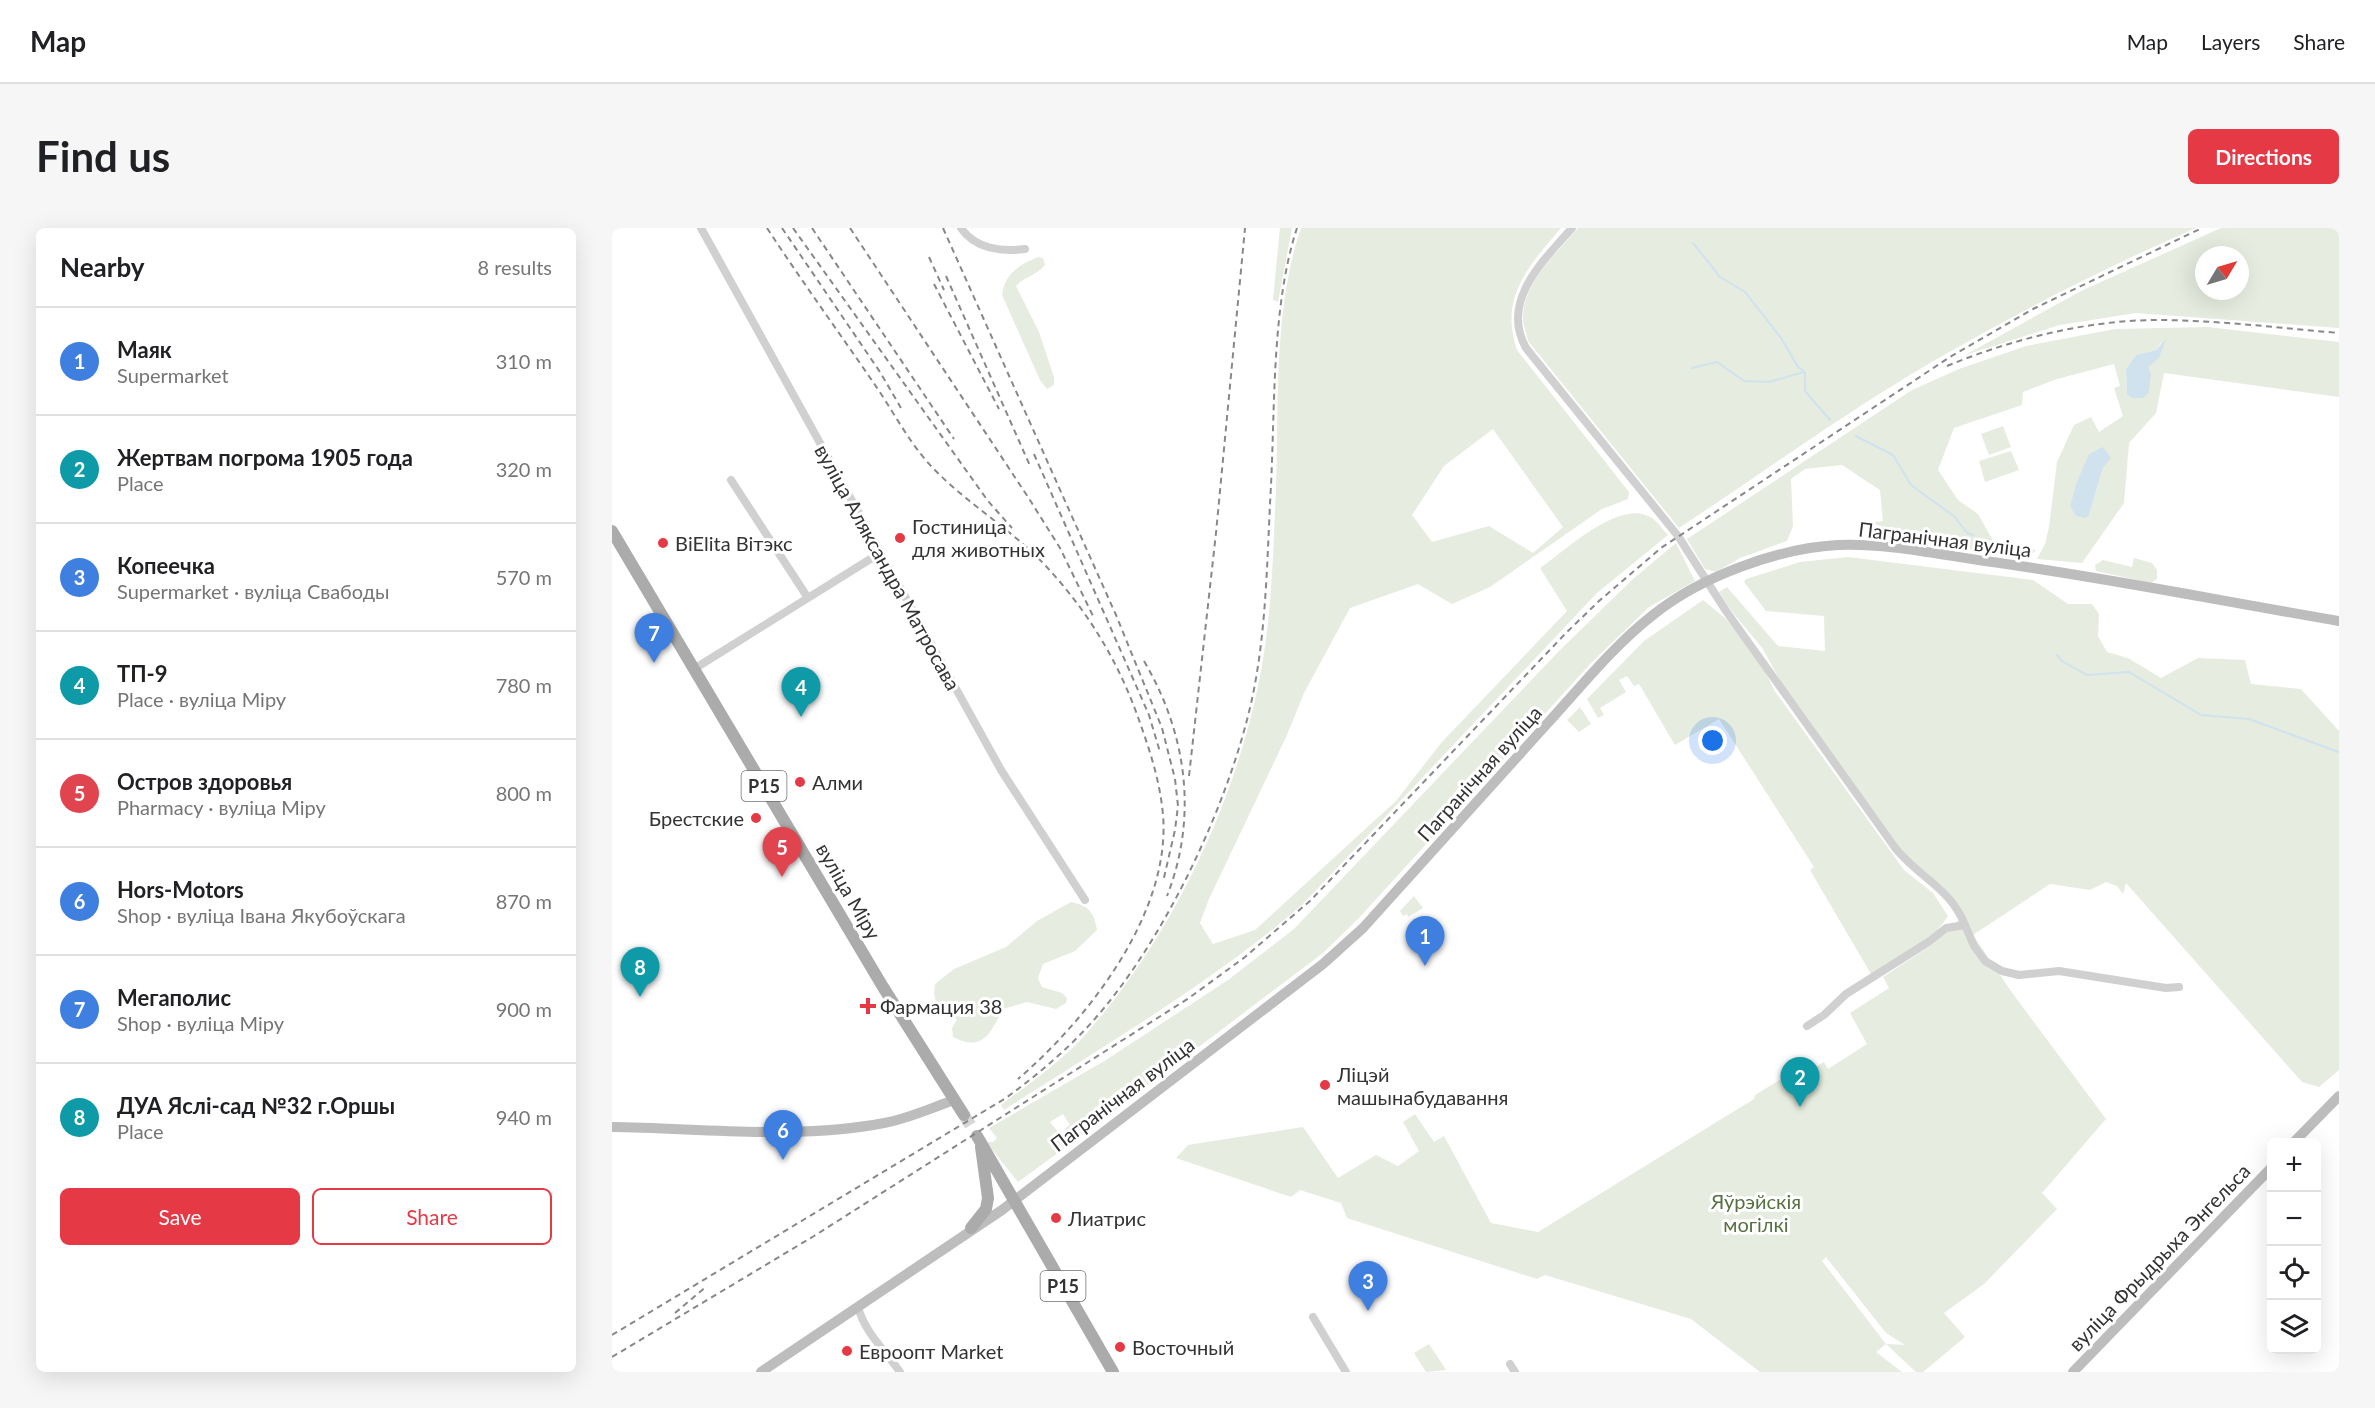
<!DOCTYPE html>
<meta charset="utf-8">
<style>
:root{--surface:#fff;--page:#f6f6f6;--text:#202124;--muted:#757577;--line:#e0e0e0;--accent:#e63946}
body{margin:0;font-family:Lato,sans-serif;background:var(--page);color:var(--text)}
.controls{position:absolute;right:18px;bottom:18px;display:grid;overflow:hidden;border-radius:9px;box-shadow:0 6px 24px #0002}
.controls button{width:54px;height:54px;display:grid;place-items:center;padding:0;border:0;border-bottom:2px solid var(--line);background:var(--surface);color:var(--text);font:30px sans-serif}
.compass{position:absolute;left:1583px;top:18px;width:54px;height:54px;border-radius:50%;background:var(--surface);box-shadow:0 6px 24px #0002;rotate:52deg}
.you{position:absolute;left:1101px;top:513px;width:21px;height:21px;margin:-15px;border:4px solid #fff;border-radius:50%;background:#1a73e8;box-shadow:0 0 0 9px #1a73e833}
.badge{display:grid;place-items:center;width:39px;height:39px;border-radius:50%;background:var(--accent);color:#fff;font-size:20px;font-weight:700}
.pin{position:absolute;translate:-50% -50px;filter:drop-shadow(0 2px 3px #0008)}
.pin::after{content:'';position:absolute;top:32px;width:21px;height:18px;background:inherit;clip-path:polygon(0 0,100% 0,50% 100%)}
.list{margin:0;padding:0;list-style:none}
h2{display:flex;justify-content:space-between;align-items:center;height:78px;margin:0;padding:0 24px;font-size:26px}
h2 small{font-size:20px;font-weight:400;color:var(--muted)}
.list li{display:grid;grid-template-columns:39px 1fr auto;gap:18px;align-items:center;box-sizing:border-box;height:108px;padding:0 24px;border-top:2px solid var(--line)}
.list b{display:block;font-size:22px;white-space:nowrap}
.list p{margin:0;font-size:20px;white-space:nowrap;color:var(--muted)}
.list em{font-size:20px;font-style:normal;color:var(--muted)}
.actions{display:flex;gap:12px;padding:18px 24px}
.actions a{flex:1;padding:14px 0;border:2px solid var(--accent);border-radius:9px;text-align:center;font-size:21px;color:var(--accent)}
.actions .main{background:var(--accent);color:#fff}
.icon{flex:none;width:33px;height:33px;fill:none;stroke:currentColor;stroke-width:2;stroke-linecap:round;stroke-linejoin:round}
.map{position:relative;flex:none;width:1727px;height:1144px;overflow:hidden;border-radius:9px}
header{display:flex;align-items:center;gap:36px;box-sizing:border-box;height:84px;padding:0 30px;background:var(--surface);border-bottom:2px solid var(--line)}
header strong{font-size:28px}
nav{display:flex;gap:33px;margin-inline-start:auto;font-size:21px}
.intro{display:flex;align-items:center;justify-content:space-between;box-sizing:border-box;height:144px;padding:0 36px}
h1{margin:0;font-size:42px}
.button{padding:15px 27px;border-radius:9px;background:var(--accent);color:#fff;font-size:21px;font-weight:700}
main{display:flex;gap:36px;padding:0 36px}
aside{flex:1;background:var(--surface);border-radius:9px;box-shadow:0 6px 24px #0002}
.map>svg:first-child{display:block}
.green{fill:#e6ecdf;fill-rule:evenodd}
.water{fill:#cfe2ee}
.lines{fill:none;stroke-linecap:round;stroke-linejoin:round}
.stream{stroke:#cfe2ee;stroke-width:2}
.primary-tunnel{stroke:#d6d6d6;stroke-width:12;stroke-dasharray:12 6;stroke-linecap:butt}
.street{stroke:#d0d0d0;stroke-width:8}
.secondary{stroke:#bdbdbd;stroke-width:10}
.primary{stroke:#ababab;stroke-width:12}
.rail{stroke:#888;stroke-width:2;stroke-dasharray:6 4.5;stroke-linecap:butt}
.poi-dot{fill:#e63946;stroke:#fff;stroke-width:2}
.labels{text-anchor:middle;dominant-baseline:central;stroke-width:6;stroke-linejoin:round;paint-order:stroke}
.shield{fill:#fff;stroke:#707070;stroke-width:1.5}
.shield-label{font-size:18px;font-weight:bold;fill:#333}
.poi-label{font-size:20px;fill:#333;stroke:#fff;text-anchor:start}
.street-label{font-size:20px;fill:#333;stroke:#fff}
.park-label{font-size:20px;fill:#56703f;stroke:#fff}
</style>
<header>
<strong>Map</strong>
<nav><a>Map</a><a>Layers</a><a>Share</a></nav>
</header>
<div class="intro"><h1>Find us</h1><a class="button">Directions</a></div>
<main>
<aside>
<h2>Nearby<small>8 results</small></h2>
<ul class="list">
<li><span class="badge" style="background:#3f7fe0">1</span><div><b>Маяк</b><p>Supermarket</p></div><em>310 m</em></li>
<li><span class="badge" style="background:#0f9aa8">2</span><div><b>Жертвам погрома 1905 года</b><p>Place</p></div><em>320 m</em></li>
<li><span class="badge" style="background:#3f7fe0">3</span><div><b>Копеечка</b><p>Supermarket · вуліца Свабоды</p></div><em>570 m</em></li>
<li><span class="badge" style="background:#0f9aa8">4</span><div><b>ТП-9</b><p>Place · вуліца Міру</p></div><em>780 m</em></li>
<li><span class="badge" style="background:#e0444e">5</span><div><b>Остров здоровья</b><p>Pharmacy · вуліца Міру</p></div><em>800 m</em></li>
<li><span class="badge" style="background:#3f7fe0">6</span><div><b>Hors-Motors</b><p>Shop · вуліца Івана Якубоўскага</p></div><em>870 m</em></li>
<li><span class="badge" style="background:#3f7fe0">7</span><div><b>Мегаполис</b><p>Shop · вуліца Міру</p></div><em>900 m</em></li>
<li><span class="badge" style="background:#0f9aa8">8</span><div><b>ДУА Яслі-сад №32 г.Оршы</b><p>Place</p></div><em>940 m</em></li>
</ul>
<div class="actions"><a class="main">Save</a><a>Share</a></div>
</aside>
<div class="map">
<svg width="1727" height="1144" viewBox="0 0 1727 1144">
<rect width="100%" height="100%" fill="#fff"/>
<path class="green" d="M668,0H680L666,74L661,72Z
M689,0H949C916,39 887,69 905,122L1017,264L1016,271L990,281L878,359L840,376L806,356L738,380L692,465L675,507L597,671L588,695L601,716L643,702L784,573L829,515L955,383L928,340C954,322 1009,269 1040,290C1046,294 1051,302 1056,307L985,365L690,677C598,756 493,817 392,882L389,877C418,855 449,834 474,806C560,709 626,570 649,443C660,384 661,324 664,264C667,180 661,81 689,0ZM881,201L951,299L921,325L877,298L820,314L800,287L832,238Z
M966,0H1584C1501,36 1420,77 1341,122C1246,175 1158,240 1067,300L916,113C915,106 911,98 911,91C910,55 945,25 966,0Z
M1609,0H1727V100L1524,85L1448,97L1353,127L1471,62ZM1592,27H1628V63H1592Z
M426,29L431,30L433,37C425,47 412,49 404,58L427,104L442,149V157L435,161L428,152L390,67C393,45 407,37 426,29Z
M1596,99L1727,114V169L1552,145L1544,185L1517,215L1512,275L1470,335L1425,331L1433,316L1437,299L1445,234L1462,197L1479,189L1487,204L1511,188L1502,160L1508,158L1502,136L1445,151L1411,164L1410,177L1342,200L1326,242L1346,272L1366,286L1384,318L1424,322L1416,330L1322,316L1309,308L1272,305L1262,294L1271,293L1268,262L1230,237L1193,241L1179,251L1181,298L1175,313L1128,330L1104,344L1093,341L1075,311L1300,162L1347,141L1414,118L1503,101ZM1551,112L1536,139L1515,166L1514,141L1524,127L1544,122ZM1499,230L1491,240L1477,287L1458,278Z
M1391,198L1399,219L1377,227L1369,206Z
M1399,223L1407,242L1373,254L1367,233Z
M1064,315L1083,353L1037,379L980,434L747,690L711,725L465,911L452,901L458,897L451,886L438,894L452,911L454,919L406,954L374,914H381L385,910L377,900L494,832L616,752L682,701L948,422L1021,351Z
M1236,329L1421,352L1456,376H1480L1487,386L1486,408L1495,424L1516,430L1549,450L1586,430L1633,432L1639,456L1689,461L1727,503V842L1707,859L1690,854L1514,655L1511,666L1505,658L1494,654L1478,662L1438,656L1361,707L1401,766L1494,891L1430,965L1445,981L1372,1056L1332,1085L1353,1109L1311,1144H1304L1274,1116L1264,1124L1290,1144H1148L1079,1091L933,1047L925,1051L735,990L729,975L688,962L679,969L564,930L576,917L691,899L726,950L764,927L786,938L807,923L791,894L803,886L822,914L832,908L879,995L926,1004L1142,871L1143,867L1184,842L1188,849L1212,834L1216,841L1255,816L1238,785L1277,760L1271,749L1320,717L1350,689L1298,636L1172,460L1151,421L1117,380L1107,364L1115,359L1166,418L1213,423L1212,388L1154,383L1132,354L1134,351L1188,334ZM1214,1029L1274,1105L1293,1117L1274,1116L1210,1033Z
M1522,330L1540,335L1545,342V351L1539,355L1484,343L1483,337L1491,332L1520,339Z
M1091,372L1113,390L1146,428L1162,462L1292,642L1321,665L1336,688C1319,716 1287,729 1259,746L1198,642L1202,639L1107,491L1063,517L1027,456L1022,458L1015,448L1007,452L1014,464L988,480L992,487L986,490L975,471L1032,413Z
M968,479L979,496L967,504L955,492Z
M802,668L811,680L796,689L795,686L791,688L788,683Z
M459,674C477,678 482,684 485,702L463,723L431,736L426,750L430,759L450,765L455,770L454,775L444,781L415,774L391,781C379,804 371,825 341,809L340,800L345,792L341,786L326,782L322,766L323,756L342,741L394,719L425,693Z
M817,1116L834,1142L814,1144L802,1125Z"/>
<path class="water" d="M1554,111L1547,130L1536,139L1539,146L1537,164L1531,170H1520L1515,166L1514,141L1524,127L1544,122Z
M1491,219L1499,230L1491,240L1477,287L1473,290L1464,288L1458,278L1465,254L1477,226Z"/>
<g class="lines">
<path class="stream" d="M1081,15L1108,49L1133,64L1169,110L1186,139L1193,144V163L1218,192
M1080,140L1105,134L1132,153L1157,154L1192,144
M1244,208L1281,227L1299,257L1343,289L1355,305L1361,307
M1445,427L1450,433L1475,447L1517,444L1589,487L1637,491L1727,524"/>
<path class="primary-tunnel" d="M352,887L359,898"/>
<path class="street" d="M89,0L389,542L473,672
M349,0C363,21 390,24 413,21
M960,0C931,33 888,73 914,120L1066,308L1114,383L1284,621C1308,650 1338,660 1353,697L1334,700L1318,713L1234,766L1212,787L1195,798
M119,252L196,370
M82,441L268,325
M1353,697L1362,718L1373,733L1390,743L1407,747L1447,743L1554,760L1567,759
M246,1079C253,1105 273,1122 288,1144
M701,1089L734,1144
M898,1136L903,1144"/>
<path class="secondary" d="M0,899C88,900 185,912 272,895C295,891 319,880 342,872
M1682,914L1727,868
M149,1144L390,982L711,736L751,700C812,633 872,565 934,497C968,460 1001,418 1041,387C1088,349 1166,320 1226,317C1275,315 1324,326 1373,333C1491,349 1609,373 1727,393
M1461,1144L1660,939"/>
<path class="primary" d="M0,303L271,759L352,887
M365,908L501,1144
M359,1000L374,981L376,970L369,919"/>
<path class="rail" d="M155,0C189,52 226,103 261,154C280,181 297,215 320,239C353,274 396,299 430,334C474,380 506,432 527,492C538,523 548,553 551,587C559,685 476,791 406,851
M170,0L268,144L289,180
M181,0L376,273L400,300
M200,0L342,211
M238,0L416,269L448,320L481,388
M331,0L504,387L550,500L563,551L566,578L563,602L551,654
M317,29L332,62
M334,48L419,240
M322,56L387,181
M1335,138C1403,110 1479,91 1553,92C1612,93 1669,100 1727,105
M422,226L537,487L548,524
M532,433C575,506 586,589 555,668
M577,548L604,305L633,0
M63,1085L95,1058
M0,1107L394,870C425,847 454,823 480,794C552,714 617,576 640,471C655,401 655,327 659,257C663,176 660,76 685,0
M0,1129L202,1008L577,770L633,729L699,672L954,405L987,373L1049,320L1338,129L1421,81L1590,0"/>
</g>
<g class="poi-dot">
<circle cx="288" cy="310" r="6"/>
<circle cx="51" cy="315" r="6"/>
<circle cx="188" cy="554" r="6"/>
<circle cx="144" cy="590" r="6"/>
<path d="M253 769h6v6h6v6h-6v6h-6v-6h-6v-6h6z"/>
<circle cx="713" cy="857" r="6"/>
<circle cx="444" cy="990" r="6"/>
<circle cx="508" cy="1119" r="6"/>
<circle cx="235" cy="1123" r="6"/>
</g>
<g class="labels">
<g class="shield">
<rect x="129.5" y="543" width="45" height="30" rx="4.5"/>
<rect x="428.5" y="1043" width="45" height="30" rx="4.5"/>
</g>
<g class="shield-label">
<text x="152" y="558">Р15</text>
<text x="451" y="1058">Р15</text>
</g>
<g class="poi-label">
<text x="300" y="298">Гостиница<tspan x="300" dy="23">для животных</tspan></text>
<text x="63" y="315">ВiElita Вітэкс</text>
<text x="200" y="554">Алми</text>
<text x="132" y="590" text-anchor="end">Брестские</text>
<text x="268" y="778">Фармация 38</text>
<text x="725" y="846">Ліцэй<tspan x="725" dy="23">машынабудавання</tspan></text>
<text x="456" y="990">Лиатрис</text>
<text x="520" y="1119">Восточный</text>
<text x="247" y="1123">Евроопт Market</text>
</g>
<g class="street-label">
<text transform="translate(1333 311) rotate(7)">Пагранічная вуліца</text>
<text transform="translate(276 339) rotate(61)">вуліца Аляксандра Матросава</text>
<text transform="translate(867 545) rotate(-48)">Пагранічная вуліца</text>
<text transform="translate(237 663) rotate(60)">вуліца Міру</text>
<text transform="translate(510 866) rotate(-37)">Пагранічная вуліца</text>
<text transform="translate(1547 1029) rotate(-46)">вуліца Фрыдрыха Энгельса</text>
</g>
<g class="park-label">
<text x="1144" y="973">Яўрэйскія<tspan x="1144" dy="23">могілкі</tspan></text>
</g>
</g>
</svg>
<div class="controls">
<button>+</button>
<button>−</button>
<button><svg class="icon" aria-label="locate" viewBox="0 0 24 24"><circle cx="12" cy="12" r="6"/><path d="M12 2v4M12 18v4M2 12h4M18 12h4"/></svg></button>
<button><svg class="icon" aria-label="layers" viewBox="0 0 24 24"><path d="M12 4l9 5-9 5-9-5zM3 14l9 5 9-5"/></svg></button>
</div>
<svg class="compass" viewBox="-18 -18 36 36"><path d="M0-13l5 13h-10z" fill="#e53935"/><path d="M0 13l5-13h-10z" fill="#757577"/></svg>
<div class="you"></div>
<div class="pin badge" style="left:813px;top:738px;background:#3f7fe0">1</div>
<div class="pin badge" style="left:1188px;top:879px;background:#0f9aa8">2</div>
<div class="pin badge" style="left:756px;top:1083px;background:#3f7fe0">3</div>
<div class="pin badge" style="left:189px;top:489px;background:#0f9aa8">4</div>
<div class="pin badge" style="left:170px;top:649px;background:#e0444e">5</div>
<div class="pin badge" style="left:171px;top:932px;background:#3f7fe0">6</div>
<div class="pin badge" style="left:42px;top:435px;background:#3f7fe0">7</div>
<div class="pin badge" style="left:28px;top:769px;background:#0f9aa8">8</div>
</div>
</main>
